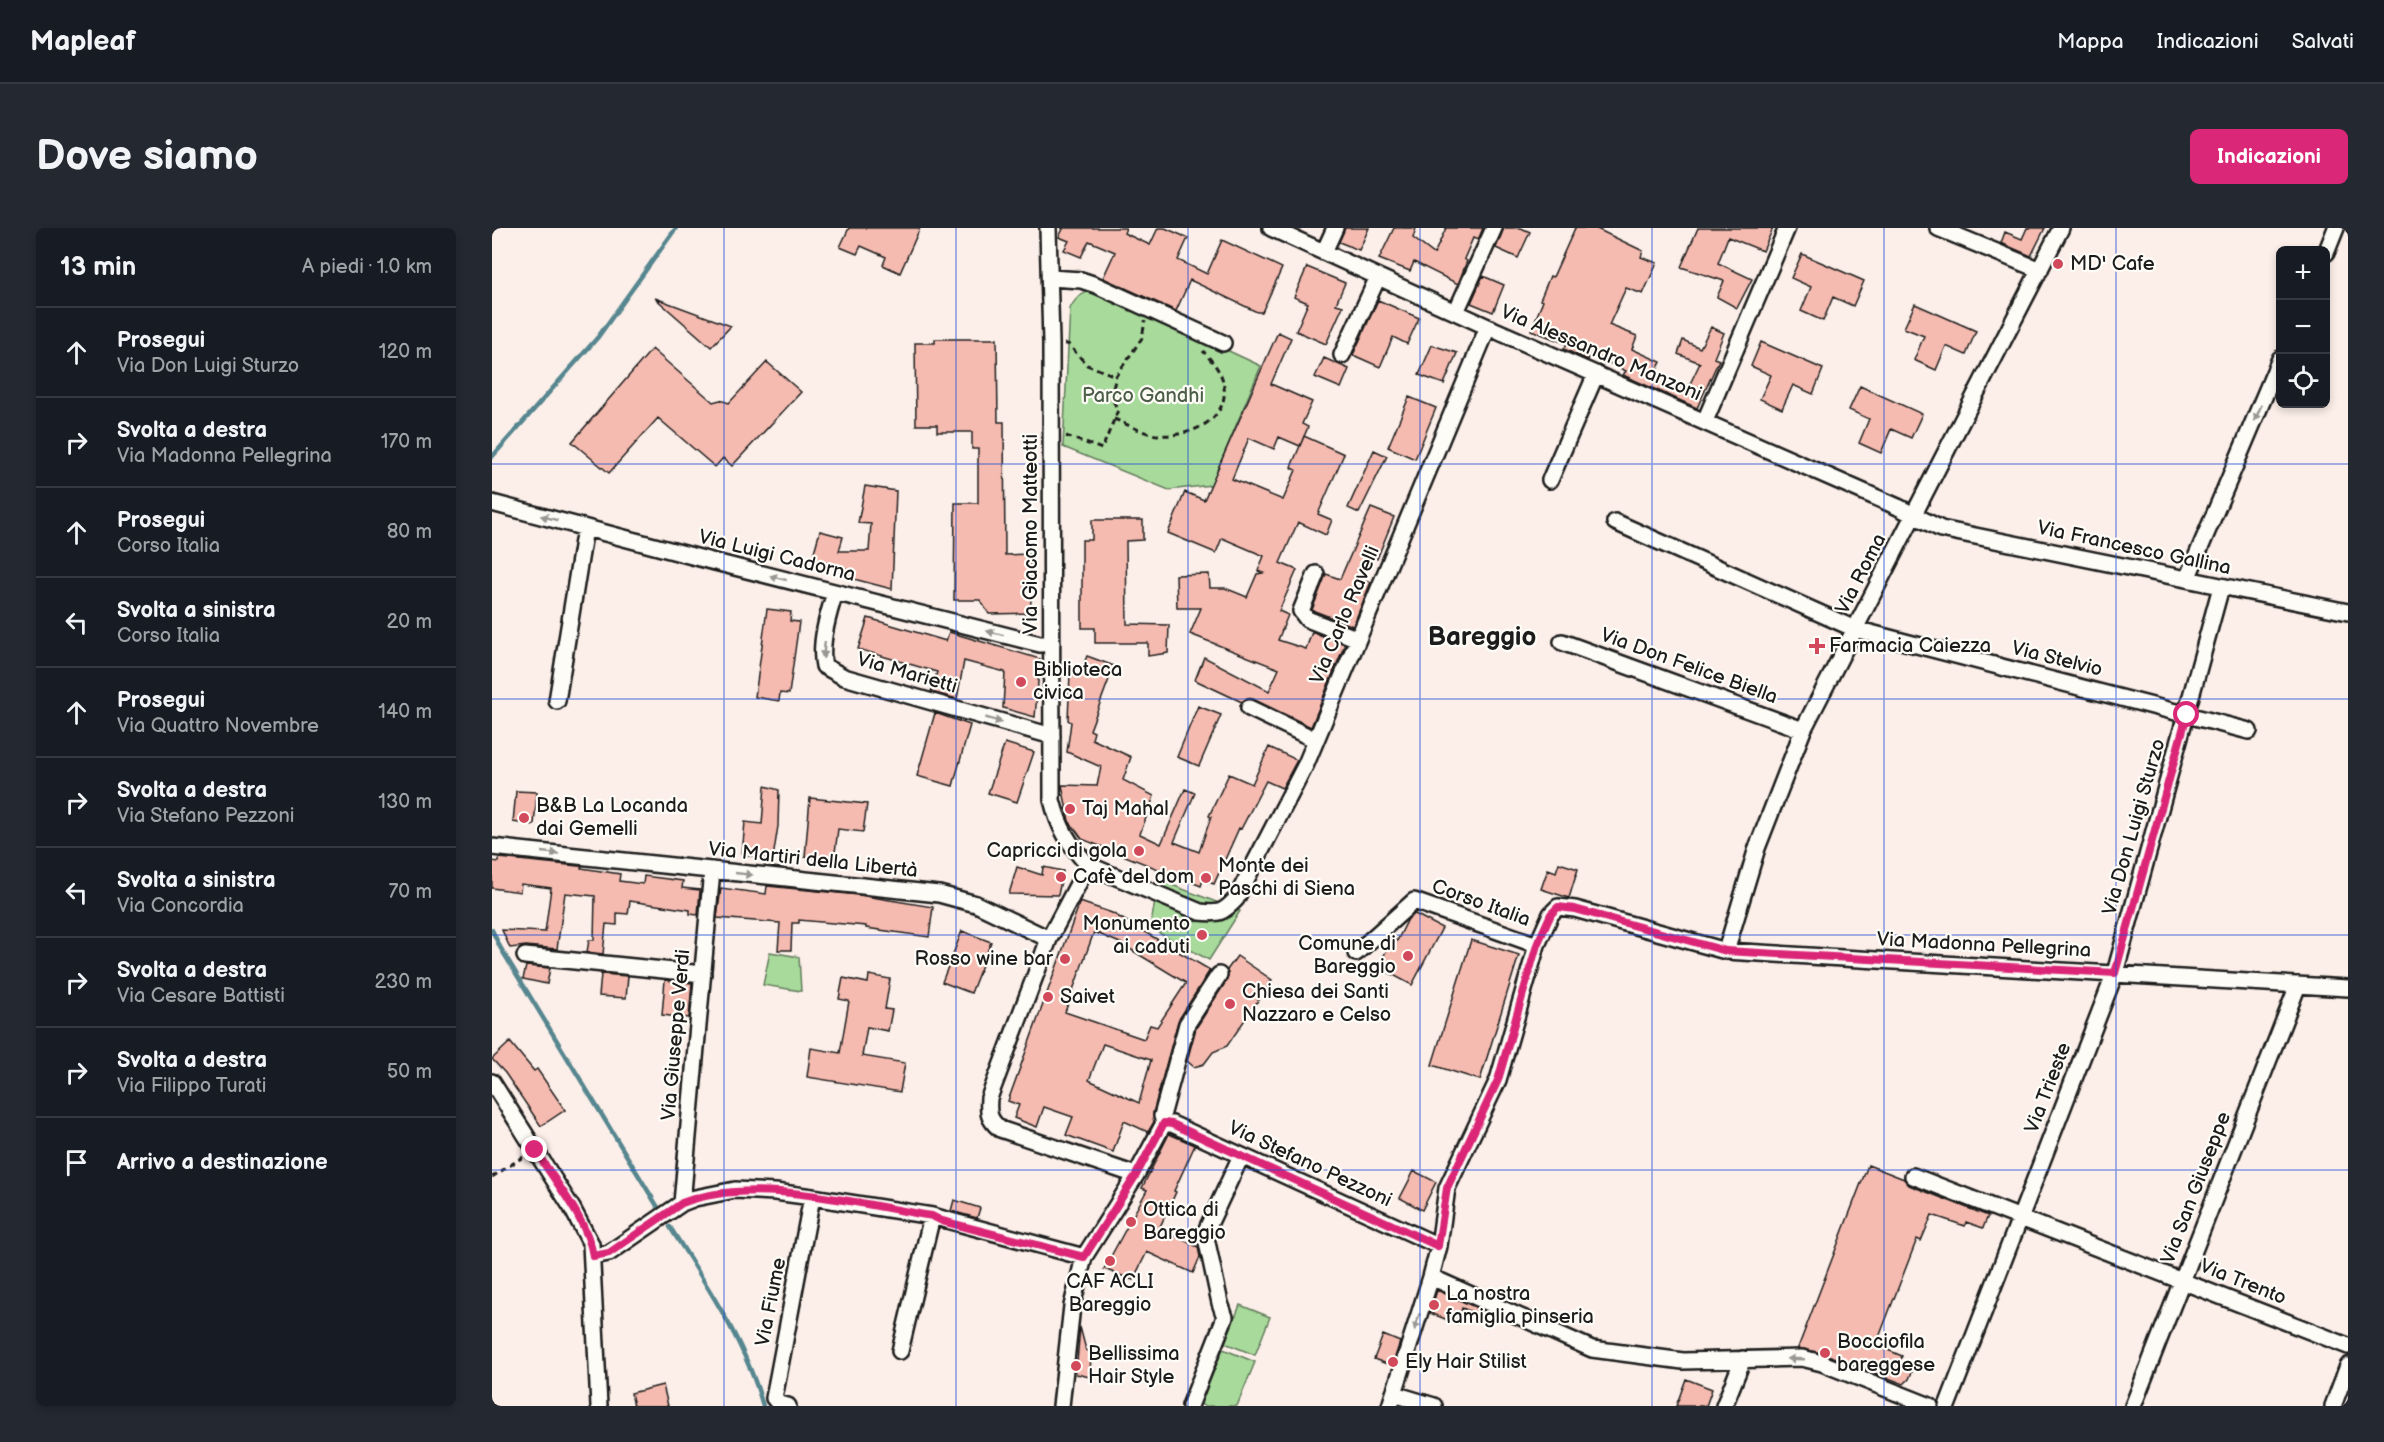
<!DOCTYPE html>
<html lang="it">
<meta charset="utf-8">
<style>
:root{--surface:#171b24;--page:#242831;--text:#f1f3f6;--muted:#9ea1a6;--line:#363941;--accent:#db2777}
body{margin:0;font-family:"Balsamiq Sans",sans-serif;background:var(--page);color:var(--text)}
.controls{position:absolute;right:18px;top:18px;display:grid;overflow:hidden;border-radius:9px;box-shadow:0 3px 9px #0003}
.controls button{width:54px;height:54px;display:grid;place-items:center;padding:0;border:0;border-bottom:2px solid var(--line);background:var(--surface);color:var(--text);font:30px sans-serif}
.stop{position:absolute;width:18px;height:18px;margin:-14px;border:4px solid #db2777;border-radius:50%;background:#fff}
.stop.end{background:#db2777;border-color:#fff;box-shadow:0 2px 6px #0008}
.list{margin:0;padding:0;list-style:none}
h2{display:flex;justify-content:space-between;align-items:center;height:78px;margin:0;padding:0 24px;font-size:26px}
h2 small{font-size:20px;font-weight:400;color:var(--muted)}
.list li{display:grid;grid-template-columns:39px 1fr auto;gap:18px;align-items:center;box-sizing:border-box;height:90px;padding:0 24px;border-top:2px solid var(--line)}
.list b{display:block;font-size:22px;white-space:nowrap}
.list p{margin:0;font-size:20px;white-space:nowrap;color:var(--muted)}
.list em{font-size:20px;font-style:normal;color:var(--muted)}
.icon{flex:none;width:33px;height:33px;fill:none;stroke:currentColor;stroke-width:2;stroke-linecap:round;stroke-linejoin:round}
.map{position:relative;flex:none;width:1856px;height:1178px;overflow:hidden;border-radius:9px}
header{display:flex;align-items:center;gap:36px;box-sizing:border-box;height:84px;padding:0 30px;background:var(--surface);border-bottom:2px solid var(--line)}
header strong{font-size:28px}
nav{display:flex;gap:33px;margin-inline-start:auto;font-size:21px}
.intro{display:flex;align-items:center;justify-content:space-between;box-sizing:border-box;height:144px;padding:0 36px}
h1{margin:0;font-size:42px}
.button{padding:15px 27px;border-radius:9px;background:var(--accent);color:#fff;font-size:21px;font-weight:700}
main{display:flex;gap:36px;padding:0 36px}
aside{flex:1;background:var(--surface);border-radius:9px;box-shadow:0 3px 9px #0003}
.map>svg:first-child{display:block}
.green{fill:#a8da9b;stroke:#627b5c;stroke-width:1.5}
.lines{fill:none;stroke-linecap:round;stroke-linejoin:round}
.stream{stroke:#57868f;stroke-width:4.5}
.building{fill:#f6bbb0;stroke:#1c1c1c;stroke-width:1.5;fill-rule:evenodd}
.minor-casing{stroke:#1c1c1c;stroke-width:20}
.path{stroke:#1c1c1c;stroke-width:3;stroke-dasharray:6 4.5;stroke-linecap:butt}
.minor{stroke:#fdfcf7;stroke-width:15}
.oneway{fill:#989794}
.route{stroke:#db2777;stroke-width:8}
.grid{fill:none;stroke:#1d4ed8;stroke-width:1.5;stroke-opacity:0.55}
.poi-dot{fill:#d1495b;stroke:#fdfcf7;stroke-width:2}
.labels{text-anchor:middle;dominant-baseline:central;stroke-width:4.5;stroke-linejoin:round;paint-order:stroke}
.poi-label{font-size:20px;fill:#1c1c1c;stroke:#fdfcf7;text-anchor:start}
.street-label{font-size:20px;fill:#1c1c1c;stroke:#fdfcf7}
.park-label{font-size:20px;fill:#4d5e48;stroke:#fdfcf7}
.district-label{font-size:26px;font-weight:bold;fill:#1c1c1c;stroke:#fdfcf7}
</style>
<header>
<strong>Mapleaf</strong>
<nav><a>Mappa</a><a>Indicazioni</a><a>Salvati</a></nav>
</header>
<div class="intro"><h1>Dove siamo</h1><a class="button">Indicazioni</a></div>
<main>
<aside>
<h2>13 min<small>A piedi · 1.0 km</small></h2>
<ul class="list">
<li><svg class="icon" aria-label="ahead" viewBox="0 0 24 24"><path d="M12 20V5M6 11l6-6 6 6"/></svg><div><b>Prosegui</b><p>Via Don Luigi Sturzo</p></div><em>120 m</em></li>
<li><svg class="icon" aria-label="right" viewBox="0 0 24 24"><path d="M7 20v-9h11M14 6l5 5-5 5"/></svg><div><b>Svolta a destra</b><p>Via Madonna Pellegrina</p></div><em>170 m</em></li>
<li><svg class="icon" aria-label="ahead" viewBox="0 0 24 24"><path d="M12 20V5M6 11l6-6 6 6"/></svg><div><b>Prosegui</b><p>Corso Italia</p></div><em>80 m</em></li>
<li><svg class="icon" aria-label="left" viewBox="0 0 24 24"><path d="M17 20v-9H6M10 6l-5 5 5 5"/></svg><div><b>Svolta a sinistra</b><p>Corso Italia</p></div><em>20 m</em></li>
<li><svg class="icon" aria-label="ahead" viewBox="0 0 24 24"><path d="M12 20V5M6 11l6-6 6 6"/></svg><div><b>Prosegui</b><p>Via Quattro Novembre</p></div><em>140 m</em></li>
<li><svg class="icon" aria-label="right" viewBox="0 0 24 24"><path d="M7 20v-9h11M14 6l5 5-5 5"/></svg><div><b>Svolta a destra</b><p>Via Stefano Pezzoni</p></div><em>130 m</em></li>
<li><svg class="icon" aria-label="left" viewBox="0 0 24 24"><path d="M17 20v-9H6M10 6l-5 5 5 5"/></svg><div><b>Svolta a sinistra</b><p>Via Concordia</p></div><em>70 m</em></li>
<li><svg class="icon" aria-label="right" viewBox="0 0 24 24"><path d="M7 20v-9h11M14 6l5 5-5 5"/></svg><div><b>Svolta a destra</b><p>Via Cesare Battisti</p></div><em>230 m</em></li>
<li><svg class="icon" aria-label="right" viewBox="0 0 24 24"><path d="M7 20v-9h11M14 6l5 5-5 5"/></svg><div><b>Svolta a destra</b><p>Via Filippo Turati</p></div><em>50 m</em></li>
<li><svg class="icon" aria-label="arrive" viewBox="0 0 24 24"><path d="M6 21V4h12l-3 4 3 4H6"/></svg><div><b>Arrivo a destinazione</b></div></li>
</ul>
</aside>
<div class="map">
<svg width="1856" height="1178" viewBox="0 0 1856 1178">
<rect width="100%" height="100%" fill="#fcefe9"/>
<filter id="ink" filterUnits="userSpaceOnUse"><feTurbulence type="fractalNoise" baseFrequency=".0167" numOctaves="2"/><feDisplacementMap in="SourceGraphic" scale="12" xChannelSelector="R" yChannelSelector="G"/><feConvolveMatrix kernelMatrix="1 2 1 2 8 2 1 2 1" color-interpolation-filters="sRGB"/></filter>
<g filter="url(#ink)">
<path class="green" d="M600,63L612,65L769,138L719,257L677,262L571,219L578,80C584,70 589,65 600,63Z
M667,652L748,683L717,732L658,700Z
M278,724L307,729L309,763L271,757Z
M748,1077L778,1089L763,1127L733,1115Z
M731,1121L763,1134L745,1178H713L708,1176Z"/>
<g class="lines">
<path class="stream" d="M0,229L106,109L184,0
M0,702L8,719L167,981
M178,999C213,1055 253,1113 271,1178"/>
</g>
<path class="building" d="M357,0H428L408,45L391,37L394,29L369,18L365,26L348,19Z
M569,0H634L632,5L658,17L666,0H673L696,10L686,32L715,46L730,12L790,40L770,84H765L698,52L684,83L611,50L623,24L597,13L589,29L572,22L577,13L567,9L571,1Z
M853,0H877L867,22L847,14Z
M902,0H924L921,10L942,26L954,0H991L986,12L981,10L972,31L975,33L966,56L922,34L918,43L887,31Z
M1012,0H1029L1038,4L1026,30L1004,20Z
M1083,0H1103L1151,23L1149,29L1165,35L1151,66L1134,60L1117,97L1145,108L1140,121L1169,134L1164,144L1196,160L1208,135L1186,126L1191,112L1208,120L1219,99L1232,105L1222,130L1227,132L1205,180L1131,147L1134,143L1099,126L1096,132L1072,121L1075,116L1039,102L1051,73L1048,72L1058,48L1061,49Z
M1206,0H1281L1271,23L1236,9L1226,35L1260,51L1245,80L1225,69L1232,53L1189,39Z
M1535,0H1553L1539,28L1509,15L1513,4L1530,11Z
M1310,26L1372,53L1361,78L1341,69L1331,93L1309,83L1319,59L1299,50Z
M815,39L853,55L844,76L851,78L834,116L804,103L816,75L802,69Z
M991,48L1012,57L1001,84L979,75Z
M163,70L239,98L219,119Z
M886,72L927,90L915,116L901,109L888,139L861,127Z
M1423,76L1484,103L1474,127L1454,118L1444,142L1422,132L1432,108L1412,100Z
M786,104L799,110L779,156L820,174L810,196L816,199L808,218L812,208L852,226L826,286L840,292L834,307L806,294L788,335L805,342L787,383L796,387L786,412L814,421L820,404L853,416L819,499L761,471L755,470L750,474L703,452L712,429L777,463L787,441L698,406L709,380H685L684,347L717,346L718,360H733L755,369L765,346L771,345L766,343L772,328L730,310L724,325L676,305L693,264L712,272ZM787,209L808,218L799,239L804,242L791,272L740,251L757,210L782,221Z
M443,111H505L506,194H512L513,327L538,326L539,385L497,386L488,372H462L463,275H486V221H480V204H445V197H424L423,115H443Z
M1269,114L1331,141L1321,166L1301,157L1290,181L1268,171L1279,147L1259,138Z
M940,117L965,125L952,156L927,147Z
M160,121L221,174L228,172L237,175L275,134L309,164L240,238L231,230L223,239L166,190L117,245L80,214Z
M832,130L857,141L849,160L823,149Z
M1368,158L1430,186L1419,210L1399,201L1389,225L1367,215L1377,191L1357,182Z
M917,169L944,180L923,231L896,219Z
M882,222L895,228L867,285L856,280Z
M373,258L404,263L400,361L354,349L356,341L320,331L328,303L351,309L347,323H377L379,296L366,295Z
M879,280L902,289L885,331L879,328L870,351L879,354L861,398L820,382L834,346L848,351Z
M600,292H651V312L634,313L635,396L677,397L676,425L656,428V415H603V400H590V312H600Z
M275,381L299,384L298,393L307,394L297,466L288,465L287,473L263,469Z
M376,390L454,413L457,404L548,431L543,489L511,480L513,444L472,433L465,471L439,464L445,444L366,421Z
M595,428L622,438L598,502L602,504L600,511L639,529L631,552L662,568L648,606L669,616L693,561L703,565L682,614L707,624L719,589L717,588L737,546L760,556L777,519L805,532L790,560L774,553L749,601L747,600L722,656L711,652L709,658L590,611L577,593L570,557L605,558L609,539L575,524L579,494L576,492L578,446L586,450Z
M706,478L729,487L707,538L685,529Z
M443,485L478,497L461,558L425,548Z
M513,515L542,524L525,574L496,565Z
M273,558L287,562L286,598L281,630L250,627L253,594L270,596Z
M24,563L45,564L42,597L21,594Z
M318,570L375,576L371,604L346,601L342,632L313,629Z
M7,630L86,638H90L89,640L128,646L127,653L151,656L152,648L191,653L190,660L208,662L206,687L198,686V682L138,673L136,686L125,685V697L114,696L111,726L95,724L97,712H102L103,668L73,665L65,721L34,718L18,720L10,702L53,704L59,660L29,656L28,664L0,660V633L7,634Z
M1067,635L1086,641L1077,670L1049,661L1056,641L1064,644Z
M525,639L550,647L551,639L571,643L566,667L517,666Z
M275,658L367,667L441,679L437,709L374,700V698L307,692V695H300L299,722H286L288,695L225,690L229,660L274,666Z
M588,674L620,685L718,742L686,793L661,885L662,894L656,904L632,893L621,924L574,907L581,889L552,879L545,899L522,890L527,877L516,873ZM602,704L628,715L694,755L665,799L658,797L652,811L573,784ZM611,816L659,832L647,875L597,852Z
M923,686L950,700L920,757L886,739L901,710L905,713L916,691Z
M470,703L499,714L479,765L450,754Z
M979,712L1027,727L988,852L940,837Z
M745,728L780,752L735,818L721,824L712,836L702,839L695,833L704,800L735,752V742Z
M34,738L58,740L55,756L31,751Z
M109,746L136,748L134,770L107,768Z
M377,747L398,751L393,781L400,782L396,803L375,799L370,828L413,835L408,864L315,849L319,820L348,825L357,773L347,771L351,750L376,755Z
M173,752L200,755L197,790L170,787Z
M18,814L42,843L45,841L73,882L49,898L13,845L0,831Z
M677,906L703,917L682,963L684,964L667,1001L706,1019L708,1029L701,1045L655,1024L641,1052L612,1041L655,962L650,960Z
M1376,937L1412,951L1417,957L1496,988L1491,1000L1474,994L1473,998L1440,987L1429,1013L1425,1011L1384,1117L1410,1128L1408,1134L1422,1139L1417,1151L1412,1156L1333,1126L1306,1120Z
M922,943L944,954L930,982L908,970Z
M462,972L488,980L485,990L459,983Z
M945,1062L992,1083L991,1088L970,1080L966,1096L938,1085Z
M588,1099L594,1122L599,1124L598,1149L584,1146Z
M891,1107L908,1114L900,1138L882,1131Z
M1194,1151L1220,1161L1214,1178H1184Z
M171,1157L176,1178H142L139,1165Z"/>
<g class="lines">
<g class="minor-casing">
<path id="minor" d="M556,0L559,115L560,572C567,600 577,616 596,637L708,684C727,686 731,685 744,671L814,536L996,99
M779,0L996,99L1406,279L1449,301L1856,384
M1446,0L1548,42
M832,24L843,0
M1834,25L1844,0
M558,50L589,52L604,57L731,115
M964,84L1002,0
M850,127L886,49
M1213,193L1295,0
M1058,252L1104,146
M0,275L219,333L548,416L560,415
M1123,294L1363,401L1757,503
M824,346L809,383L815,391L866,411
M1695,351L1788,131
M343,365C336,386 327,416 332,438L352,449L560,508
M1070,414L1311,502
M65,473L93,300
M757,480L824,512
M0,619L447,666L484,676L557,711
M596,637L557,711L497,870C496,885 496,891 508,901L644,947
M1234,723L1265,620L1311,502L1569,0
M864,725L922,673L1045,717
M33,728L211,746
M0,854L80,980L99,1016L107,1178
M672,895L680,896L947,1018
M672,895L670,888L695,796L727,747
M1421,948L1856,1118
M190,975L220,642
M101,1028L117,1025L190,975L203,970L243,962L283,964L320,969L440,988L592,1029
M939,1049L1100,1121L1191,1133L1310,1130L1330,1135L1438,1178
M408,1123L440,988
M902,1166L942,1178
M296,1178L287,1176L282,1170L320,969
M569,1178L580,1078L592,1029L644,947L672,895
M698,1178L733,1089L728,1075L713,1005L749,928
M898,1178L939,1049L947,1018L955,960L1006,852L1045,717L1059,686L1066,679L1083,681L1234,723L1856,760
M1232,1178L1251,1131
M1455,1178L1623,745L1729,359
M1641,1178L1806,757
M1841,1178L1856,1138"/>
</g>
<path class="path" d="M572,116H576L595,137L624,148
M622,191C635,196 652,206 666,207C699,210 743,190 730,150C727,141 718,131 711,123
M574,208L610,221L626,182L619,169L624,148L650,110L653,93
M0,949L31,929"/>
<use href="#minor" class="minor"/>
</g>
<defs><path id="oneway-solid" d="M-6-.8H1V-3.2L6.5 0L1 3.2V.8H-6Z" transform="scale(1.5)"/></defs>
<g class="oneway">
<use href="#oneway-solid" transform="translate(1766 185) rotate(113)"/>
<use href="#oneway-solid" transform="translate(57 290) rotate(-165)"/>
<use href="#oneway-solid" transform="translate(286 350) rotate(-166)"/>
<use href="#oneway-solid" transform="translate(503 405) rotate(-166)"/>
<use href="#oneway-solid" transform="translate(332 422) rotate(96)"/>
<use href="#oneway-solid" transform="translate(502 492) rotate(16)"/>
<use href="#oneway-solid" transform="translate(58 625) rotate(6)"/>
<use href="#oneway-solid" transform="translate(252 646) rotate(6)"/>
<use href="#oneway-solid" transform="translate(925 1094) rotate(107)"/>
<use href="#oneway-solid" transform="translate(1304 1131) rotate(-178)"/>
</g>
</g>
<g class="lines" filter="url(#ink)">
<path class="route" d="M43,922C62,952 96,993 101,1028L117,1025L190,975C260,947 367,976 440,988L450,993L592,1029L644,947L672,895L680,896L946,1018L955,960L1006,852L1045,717L1059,686L1066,679L1083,681L1234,723L1623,745L1695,487"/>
</g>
<path class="grid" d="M232,0V1178M464,0V1178M696,0V1178M928,0V1178M1160,0V1178M1392,0V1178M1624,0V1178M0,236H1856M0,471H1856M0,707H1856M0,942H1856"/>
<g class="poi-dot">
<circle cx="1566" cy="36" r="6"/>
<path d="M1322 409h6v6h6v6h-6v6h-6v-6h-6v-6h6z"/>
<circle cx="529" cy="454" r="6"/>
<circle cx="578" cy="581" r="6"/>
<circle cx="32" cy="590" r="6"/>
<circle cx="647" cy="623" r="6"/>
<circle cx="569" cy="649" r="6"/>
<circle cx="714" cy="650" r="6"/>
<circle cx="710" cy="707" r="6"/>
<circle cx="916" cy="728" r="6"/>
<circle cx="573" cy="731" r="6"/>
<circle cx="556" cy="769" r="6"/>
<circle cx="738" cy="776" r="6"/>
<circle cx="639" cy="994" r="6"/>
<circle cx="618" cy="1033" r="6"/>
<circle cx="942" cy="1077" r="6"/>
<circle cx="1333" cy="1125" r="6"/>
<circle cx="901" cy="1134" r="6"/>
<circle cx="584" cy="1138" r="6"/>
</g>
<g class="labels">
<g class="poi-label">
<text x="1578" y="36">MD' Cafe</text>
<text x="1337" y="418">Farmacia Caiezza</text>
<text x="541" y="442">Biblioteca<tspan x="541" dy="23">civica</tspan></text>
<text x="44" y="578">B&amp;B La Locanda<tspan x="44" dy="23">dai Gemelli</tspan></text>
<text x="590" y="581">Taj Mahal</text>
<text x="635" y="623" text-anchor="end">Capricci di gola</text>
<text x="726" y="638">Monte dei<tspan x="726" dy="23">Paschi di Siena</tspan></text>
<text x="581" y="649">Cafè del dom</text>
<text x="698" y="696" text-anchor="end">Monumento<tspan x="698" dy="23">ai caduti</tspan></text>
<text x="904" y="716" text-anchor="end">Comune di<tspan x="904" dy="23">Bareggio</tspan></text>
<text x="561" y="731" text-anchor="end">Rosso wine bar</text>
<text x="750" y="764">Chiesa dei Santi<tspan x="750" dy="23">Nazzaro e Celso</tspan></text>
<text x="568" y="769">Saivet</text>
<text x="651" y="982">Ottica di<tspan x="651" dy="23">Bareggio</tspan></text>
<text x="618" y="1054" text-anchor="middle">CAF ACLI<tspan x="618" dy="23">Bareggio</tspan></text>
<text x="954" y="1066">La nostra<tspan x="954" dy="23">famiglia pinseria</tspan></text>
<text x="1345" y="1114">Bocciofila<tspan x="1345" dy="23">bareggese</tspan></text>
<text x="596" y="1126">Bellissima<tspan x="596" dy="23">Hair Style</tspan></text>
<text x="913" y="1134">Ely Hair Stilist</text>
</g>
<g class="street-label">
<text transform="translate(1109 125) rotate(23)">Via Alessandro Manzoni</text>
<text transform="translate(539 306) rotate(-90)">Via Giacomo Matteotti</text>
<text transform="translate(1642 320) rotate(12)">Via Francesco Gallina</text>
<text transform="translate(285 328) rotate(14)">Via Luigi Cadorna</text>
<text transform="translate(1369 346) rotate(-63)">Via Roma</text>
<text transform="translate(853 387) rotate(-67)">Via Carlo Ravelli</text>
<text transform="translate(1565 431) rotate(14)">Via Stelvio</text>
<text transform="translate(1197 438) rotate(20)">Via Don Felice Biella</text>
<text transform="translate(415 445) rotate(16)">Via Marietti</text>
<text transform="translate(1642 599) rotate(-74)">Via Don Luigi Sturzo</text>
<text transform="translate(321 632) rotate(6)">Via Martiri della Libertà</text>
<text transform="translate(989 675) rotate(20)">Corso Italia</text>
<text transform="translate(1492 717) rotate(3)">Via Madonna Pellegrina</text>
<text transform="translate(184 807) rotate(-85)">Via Giuseppe Verdi</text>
<text transform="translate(1556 860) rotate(-69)">Via Trieste</text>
<text transform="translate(818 936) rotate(25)">Via Stefano Pezzoni</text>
<text transform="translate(1704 960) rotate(-69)">Via San Giuseppe</text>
<text transform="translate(1751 1054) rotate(22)">Via Trento</text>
<text transform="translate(279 1074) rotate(-79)">Via Fiume</text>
</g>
<g class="park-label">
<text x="651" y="168">Parco Gandhi</text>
</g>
<g class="district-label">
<text x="990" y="409">Bareggio</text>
</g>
</g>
</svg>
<div class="controls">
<button>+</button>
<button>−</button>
<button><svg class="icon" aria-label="locate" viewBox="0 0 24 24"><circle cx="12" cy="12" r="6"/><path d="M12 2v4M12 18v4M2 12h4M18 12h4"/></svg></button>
</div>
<div class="stop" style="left:1695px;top:487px"></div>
<div class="stop end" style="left:43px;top:922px"></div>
</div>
</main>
